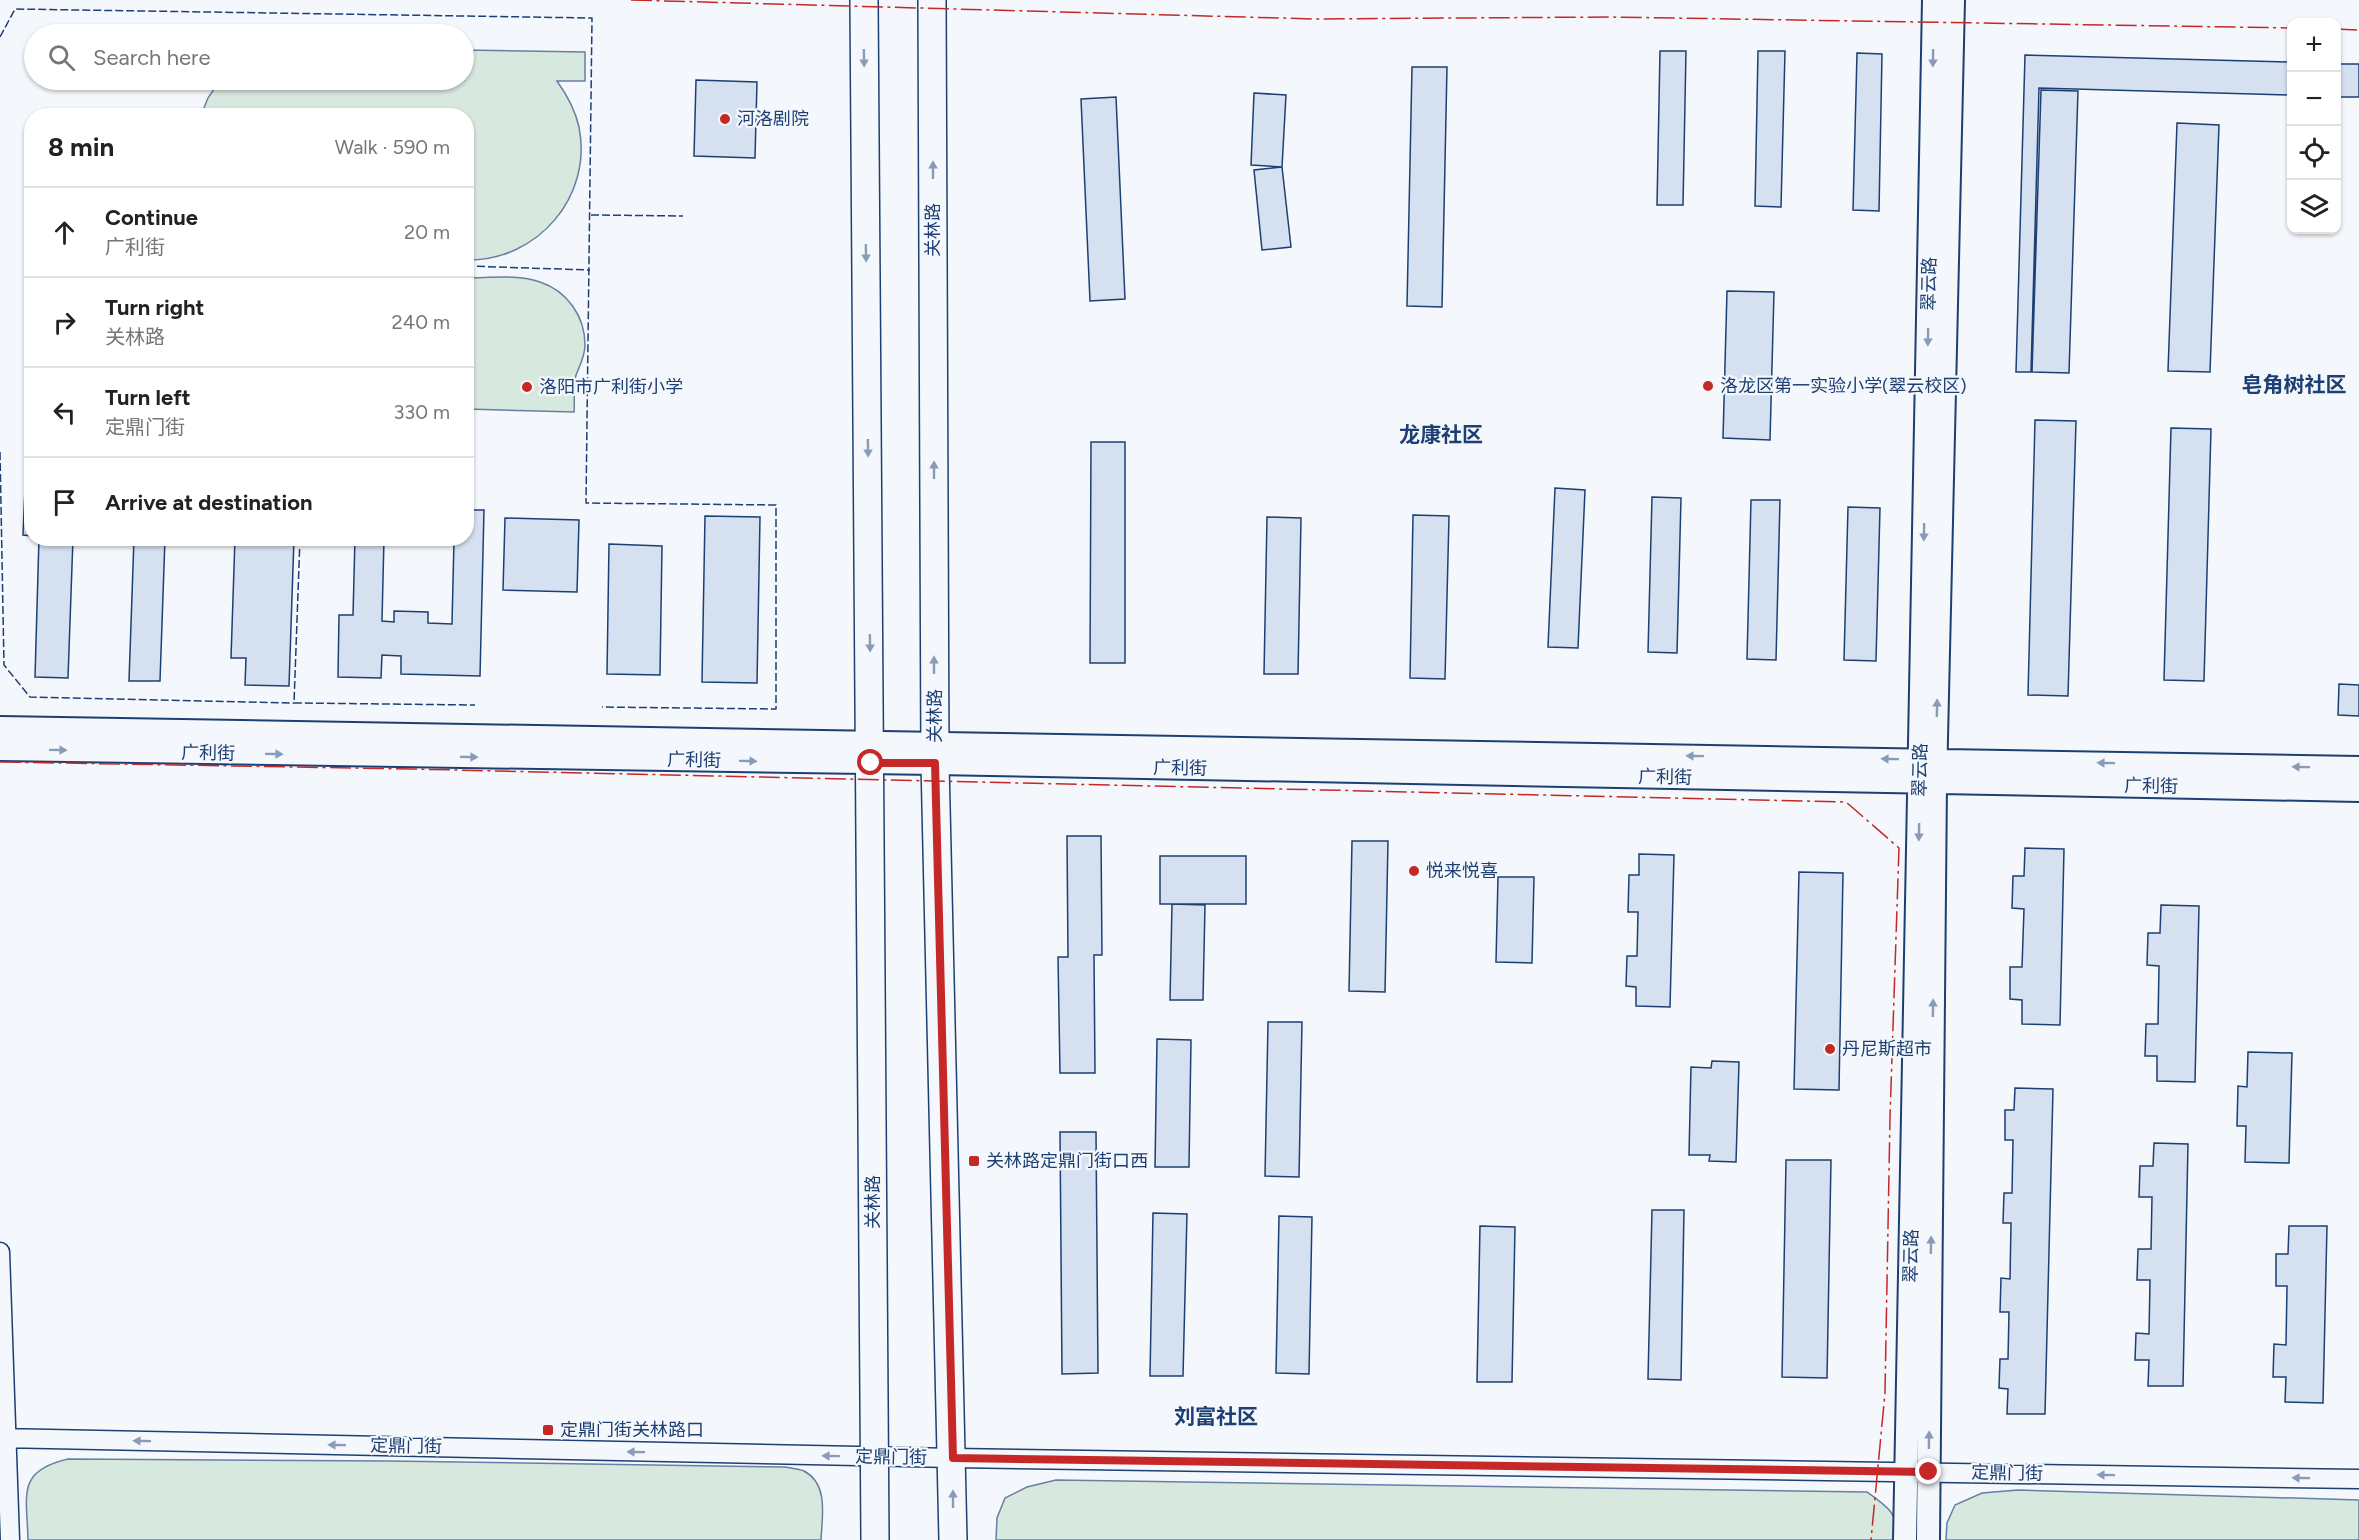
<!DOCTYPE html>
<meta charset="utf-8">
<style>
:root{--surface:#fff;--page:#f2f2f2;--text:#222;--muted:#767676;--line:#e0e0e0}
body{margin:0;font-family:Figtree,"Noto Sans SC",sans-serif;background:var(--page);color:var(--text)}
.controls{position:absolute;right:18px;top:18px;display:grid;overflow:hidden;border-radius:12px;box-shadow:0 2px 4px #0004}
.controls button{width:54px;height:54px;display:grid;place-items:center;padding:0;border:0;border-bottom:2px solid var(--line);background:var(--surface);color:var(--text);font:30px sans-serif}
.stop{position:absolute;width:18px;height:18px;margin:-14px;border:4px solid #c62828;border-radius:50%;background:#fff}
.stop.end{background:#c62828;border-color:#fff;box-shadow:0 2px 6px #0008}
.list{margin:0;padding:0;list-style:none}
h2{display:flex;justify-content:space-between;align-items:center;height:78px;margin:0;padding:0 24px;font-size:26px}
h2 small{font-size:20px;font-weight:400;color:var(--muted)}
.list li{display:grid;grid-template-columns:39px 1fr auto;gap:18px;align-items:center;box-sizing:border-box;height:90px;padding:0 24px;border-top:2px solid var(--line)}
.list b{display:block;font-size:22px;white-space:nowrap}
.list p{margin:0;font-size:20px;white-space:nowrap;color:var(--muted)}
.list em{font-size:20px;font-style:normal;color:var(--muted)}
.icon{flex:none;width:33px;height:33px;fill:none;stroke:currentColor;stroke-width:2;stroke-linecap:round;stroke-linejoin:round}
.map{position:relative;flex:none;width:2359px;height:1540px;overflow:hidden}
.search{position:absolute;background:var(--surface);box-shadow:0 2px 4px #0004;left:24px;top:24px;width:450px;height:66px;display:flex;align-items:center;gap:15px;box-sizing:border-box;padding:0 21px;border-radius:33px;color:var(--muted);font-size:22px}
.panel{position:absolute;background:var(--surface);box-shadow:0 2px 4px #0004;left:24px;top:108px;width:450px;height:438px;border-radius:24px}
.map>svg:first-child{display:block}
.green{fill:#d7e8df;stroke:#687fa3;stroke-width:1.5}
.building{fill:#d5e0f0;stroke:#1d3f73;stroke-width:1.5}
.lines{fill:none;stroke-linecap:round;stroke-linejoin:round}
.minor-casing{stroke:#1d3f73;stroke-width:21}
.tertiary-casing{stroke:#1d3f73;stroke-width:26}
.primary-casing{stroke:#1d3f73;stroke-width:30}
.minor{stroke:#f4f7fb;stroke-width:18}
.tertiary{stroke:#f4f7fb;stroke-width:22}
.primary{stroke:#f4f7fb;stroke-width:27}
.fence{stroke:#1d3f73;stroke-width:1.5;stroke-dasharray:8 3;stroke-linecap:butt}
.power{stroke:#c62828;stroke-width:1.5;stroke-dasharray:21 4.5 3 4.5;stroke-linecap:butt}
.oneway{fill:#889bb7}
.route{stroke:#c62828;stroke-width:8}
.poi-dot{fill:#c62828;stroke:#f4f7fb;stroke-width:2}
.labels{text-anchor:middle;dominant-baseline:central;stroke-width:4.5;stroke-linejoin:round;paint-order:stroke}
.poi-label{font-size:18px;fill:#1d3f73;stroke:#f4f7fb;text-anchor:start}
.street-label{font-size:18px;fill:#1d3f73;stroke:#f4f7fb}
.quarter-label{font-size:21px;font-weight:bold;fill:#1d3f73;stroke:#f4f7fb}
</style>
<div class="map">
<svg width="2359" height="1540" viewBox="0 0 2359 1540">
<rect width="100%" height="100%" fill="#f4f7fb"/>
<path class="green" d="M464,50L585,52V81H557C567,95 575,109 579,127C593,197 537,261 467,260L466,116L201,115L208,98L220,80H464Z
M467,278C489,278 518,274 540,282C567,291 585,316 585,345C585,356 580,365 576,375C573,386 575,401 574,412L467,409Z
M68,1459L389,1461L785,1467C791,1468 799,1469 804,1471C829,1484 822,1517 821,1540H28C27,1495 16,1471 68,1459Z
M1056,1480L1867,1492C1887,1506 1899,1514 1898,1540H996L997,1518L1005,1498L1027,1487Z
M2018,1490L2359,1500V1540H1946L1947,1523L1955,1505L1982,1493Z"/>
<path class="building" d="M1660,51H1686L1683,205H1657Z
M1758,51H1785L1781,207L1755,206Z
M1857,53L1882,54L1879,211L1853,210Z
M2025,55L2292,62V95L2039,88L2031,372H2016Z
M2336,64H2359V97H2336Z
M1412,67H1447L1442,307L1407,306Z
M696,80L757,82L755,158L694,156Z
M2041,90L2078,91L2069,373L2032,372Z
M1254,93L1286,95L1282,167L1251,165Z
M1116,97L1125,299L1090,301L1081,99Z
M2177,123L2219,125L2210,372L2168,371Z
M1282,167L1291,247L1262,250L1254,170Z
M1727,291L1774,292L1770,440L1723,438Z
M2035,420L2076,421L2068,696L2028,695Z
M2171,428L2211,429L2204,681L2164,680Z
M1091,442H1125V663H1090Z
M1555,488L1585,490L1578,648L1548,647Z
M25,489H32V536L23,535Z
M1652,497L1681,498L1677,653L1648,652Z
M1751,500H1780L1776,660L1747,659Z
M1848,507L1880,508L1876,661L1844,660Z
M466,510H484L480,676L401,674V656L382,655L381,678L338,677L339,615H353L355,538H384L382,621L394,622V611L428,612V623L452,624L454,540L420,538H466Z
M1413,515L1449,516L1445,679L1410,678Z
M705,516L760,517L757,683L702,682Z
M1267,517L1301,518L1298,674H1264Z
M505,518L579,520L577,592L503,590Z
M39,538H73L68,678L35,677Z
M134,538H165L160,681H129Z
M235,538H294L289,686L245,685L246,658H231Z
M609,544L662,546L660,675L607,674Z
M2339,684L2359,685V716L2338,715Z
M1067,836H1101L1102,955H1094L1095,1073H1060L1058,957H1068Z
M1352,841H1388L1385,992L1349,991Z
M2025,848L2064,849L2060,1025L2022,1024V1000L2010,999V967H2022L2024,909L2012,908L2013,876H2024Z
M1639,854L1674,855L1670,1007L1636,1006V987L1626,986L1627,956H1637L1638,912H1628L1629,875H1639Z
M1160,856H1246V904H1160Z
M1799,872L1843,873L1839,1090L1794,1089Z
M1498,877H1534L1532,963L1496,962Z
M1172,904L1205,905L1203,1000H1170Z
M2161,905L2199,906L2195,1082L2157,1081V1056H2145L2146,1024H2158L2159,966L2147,965L2148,933H2160Z
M1268,1022H1302L1299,1177L1265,1176Z
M1157,1039L1191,1040L1189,1167H1155Z
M2248,1052L2292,1053L2289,1163L2245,1162L2246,1126H2237L2238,1086L2247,1087Z
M1712,1061L1739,1062L1736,1162L1709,1161L1710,1155H1689L1691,1067L1711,1068Z
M2015,1088L2053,1089L2045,1414H2007L2008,1389L1999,1388L2000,1359H2008L2009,1312H2000L2001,1278L2010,1279L2011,1223H2003L2004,1193H2012L2013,1140H2005V1110H2014Z
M1060,1132H1096L1098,1373L1062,1374Z
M2154,1143L2188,1144L2183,1386H2148L2149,1360H2135L2136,1333L2149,1334L2150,1280H2137L2138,1249H2151L2152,1197H2139L2140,1166H2153Z
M1786,1160H1831L1827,1378L1782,1377Z
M1652,1210H1684L1681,1380L1648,1379Z
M1153,1213L1187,1214L1183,1376H1150Z
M1279,1216L1312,1217L1309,1374L1276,1373Z
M1480,1226L1515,1227L1512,1382H1477Z
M2289,1226H2327L2323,1403L2285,1402L2286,1377H2273L2274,1344L2286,1345L2287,1286H2276V1254H2288Z"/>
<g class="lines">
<g class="minor-casing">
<path id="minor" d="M0,1252L10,1540
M0,1438L953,1458L2359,1479"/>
</g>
<g class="tertiary-casing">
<path id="tertiary" d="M0,728L2359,768
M0,749L935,763L2359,790
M1905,1540L1934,0
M1928,1540L1935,782L1953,0"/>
</g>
<g class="primary-casing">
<path id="primary" d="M864,0L875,1540
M932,0L935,763L953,1540"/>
</g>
<use href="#minor" class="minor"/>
<use href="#tertiary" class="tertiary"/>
<use href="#primary" class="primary"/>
<path class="fence" d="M0,37L15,9L592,18L586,503L776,505V709L602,707
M591,215L683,216
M466,266L590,270
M0,452L4,665L30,697L294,703
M300,538L294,703L475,705"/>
<path class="power" d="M631,0L1315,19L1608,17L2292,28
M2336,29L2359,30
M0,762L412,769L1846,802L1899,848L1890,1117L1885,1393L1871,1540"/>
</g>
<defs><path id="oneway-solid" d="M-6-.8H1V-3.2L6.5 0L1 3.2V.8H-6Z" transform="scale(1.5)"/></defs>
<g class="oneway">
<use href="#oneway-solid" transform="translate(864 58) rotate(89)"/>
<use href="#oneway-solid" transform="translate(1933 58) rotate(91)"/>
<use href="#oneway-solid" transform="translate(933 170) rotate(-90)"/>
<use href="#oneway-solid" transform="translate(866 253) rotate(89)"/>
<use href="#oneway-solid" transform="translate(1928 337) rotate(91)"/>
<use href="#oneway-solid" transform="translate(868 448) rotate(89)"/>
<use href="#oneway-solid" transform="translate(934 470) rotate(-90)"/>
<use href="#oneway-solid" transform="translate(1924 532) rotate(91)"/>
<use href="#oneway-solid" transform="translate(870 643) rotate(89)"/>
<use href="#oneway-solid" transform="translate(934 665) rotate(-90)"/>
<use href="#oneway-solid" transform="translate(1937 708) rotate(-89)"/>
<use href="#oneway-solid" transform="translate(58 750) rotate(1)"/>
<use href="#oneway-solid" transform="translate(274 754) rotate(1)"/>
<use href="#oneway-solid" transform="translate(1695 756) rotate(-179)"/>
<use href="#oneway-solid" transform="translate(469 757) rotate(1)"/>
<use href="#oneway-solid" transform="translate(1890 759) rotate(-179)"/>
<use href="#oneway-solid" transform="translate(748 761) rotate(1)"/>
<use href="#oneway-solid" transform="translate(2106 763) rotate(-179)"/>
<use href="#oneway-solid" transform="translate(2301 767) rotate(-179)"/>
<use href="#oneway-solid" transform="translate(1919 832) rotate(91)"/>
<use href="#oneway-solid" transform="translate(1933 1008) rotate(-89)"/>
<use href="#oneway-solid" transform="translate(1931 1245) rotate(-89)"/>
<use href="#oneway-solid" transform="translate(1929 1440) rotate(-89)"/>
<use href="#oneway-solid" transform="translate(142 1441) rotate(-179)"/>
<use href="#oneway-solid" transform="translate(337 1445) rotate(-179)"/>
<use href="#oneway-solid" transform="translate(636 1452) rotate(-179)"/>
<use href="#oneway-solid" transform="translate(831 1456) rotate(-179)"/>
<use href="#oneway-solid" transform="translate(2106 1475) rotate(-179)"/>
<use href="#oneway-solid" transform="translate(2301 1478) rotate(-179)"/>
<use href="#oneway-solid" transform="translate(953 1499) rotate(-90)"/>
</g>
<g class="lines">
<path class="route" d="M871,763H935L953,1458L1929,1472"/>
</g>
<g class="poi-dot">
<circle cx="725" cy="119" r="6"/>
<circle cx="1708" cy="386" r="6"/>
<circle cx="527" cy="387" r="6"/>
<circle cx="1414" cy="871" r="6"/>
<circle cx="1830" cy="1049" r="6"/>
<rect x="968" y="1155" width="12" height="12" rx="3"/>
<rect x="542" y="1424" width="12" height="12" rx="3"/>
</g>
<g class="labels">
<g class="poi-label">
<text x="737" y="119">河洛剧院</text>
<text x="1720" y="386">洛龙区第一实验小学(翠云校区)</text>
<text x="539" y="387">洛阳市广利街小学</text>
<text x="1426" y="871">悦来悦喜</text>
<text x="1842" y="1049">丹尼斯超市</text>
<text x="986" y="1161">关林路定鼎门街口西</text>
<text x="560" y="1430">定鼎门街关林路口</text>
</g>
<g class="street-label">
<text transform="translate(933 230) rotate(-90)">关林路</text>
<text transform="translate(1929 284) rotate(-89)">翠云路</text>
<text transform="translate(935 716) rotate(-90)">关林路</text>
<text transform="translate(208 753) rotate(1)">广利街</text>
<text transform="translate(694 760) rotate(1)">广利街</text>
<text transform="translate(1180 768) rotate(1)">广利街</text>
<text transform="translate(1920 770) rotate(-89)">翠云路</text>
<text transform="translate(1665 777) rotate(1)">广利街</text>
<text transform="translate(2151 786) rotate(1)">广利街</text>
<text transform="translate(873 1202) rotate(-90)">关林路</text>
<text transform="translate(1911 1256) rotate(-89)">翠云路</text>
<text transform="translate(406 1446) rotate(1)">定鼎门街</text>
<text transform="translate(891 1457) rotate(1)">定鼎门街</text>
<text transform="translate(2007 1473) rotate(1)">定鼎门街</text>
</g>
<g class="quarter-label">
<text x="2294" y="384">皂角树社区</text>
<text x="1441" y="434">龙康社区</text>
<text x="1216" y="1416">刘富社区</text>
</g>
</g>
</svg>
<div class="controls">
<button>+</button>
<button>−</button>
<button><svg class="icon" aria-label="locate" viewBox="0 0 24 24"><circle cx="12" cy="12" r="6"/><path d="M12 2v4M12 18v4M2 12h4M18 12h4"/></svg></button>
<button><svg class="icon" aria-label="layers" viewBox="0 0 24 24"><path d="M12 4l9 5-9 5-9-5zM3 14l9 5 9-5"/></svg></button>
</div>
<div class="stop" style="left:871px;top:763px"></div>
<div class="stop end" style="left:1929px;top:1472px"></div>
<div class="search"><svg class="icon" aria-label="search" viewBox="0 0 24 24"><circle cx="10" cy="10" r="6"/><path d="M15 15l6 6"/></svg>Search here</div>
<section class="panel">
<h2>8 min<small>Walk · 590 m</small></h2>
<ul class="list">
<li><svg class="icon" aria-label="ahead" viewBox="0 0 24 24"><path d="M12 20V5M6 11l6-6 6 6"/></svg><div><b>Continue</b><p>广利街</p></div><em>20 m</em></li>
<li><svg class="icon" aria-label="right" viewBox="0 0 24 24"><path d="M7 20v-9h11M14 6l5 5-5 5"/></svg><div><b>Turn right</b><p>关林路</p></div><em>240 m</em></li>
<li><svg class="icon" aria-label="left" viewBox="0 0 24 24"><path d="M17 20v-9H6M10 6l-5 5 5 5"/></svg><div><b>Turn left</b><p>定鼎门街</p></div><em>330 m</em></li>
<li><svg class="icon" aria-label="arrive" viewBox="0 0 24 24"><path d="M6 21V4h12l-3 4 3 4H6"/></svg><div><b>Arrive at destination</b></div></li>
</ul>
</section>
</div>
